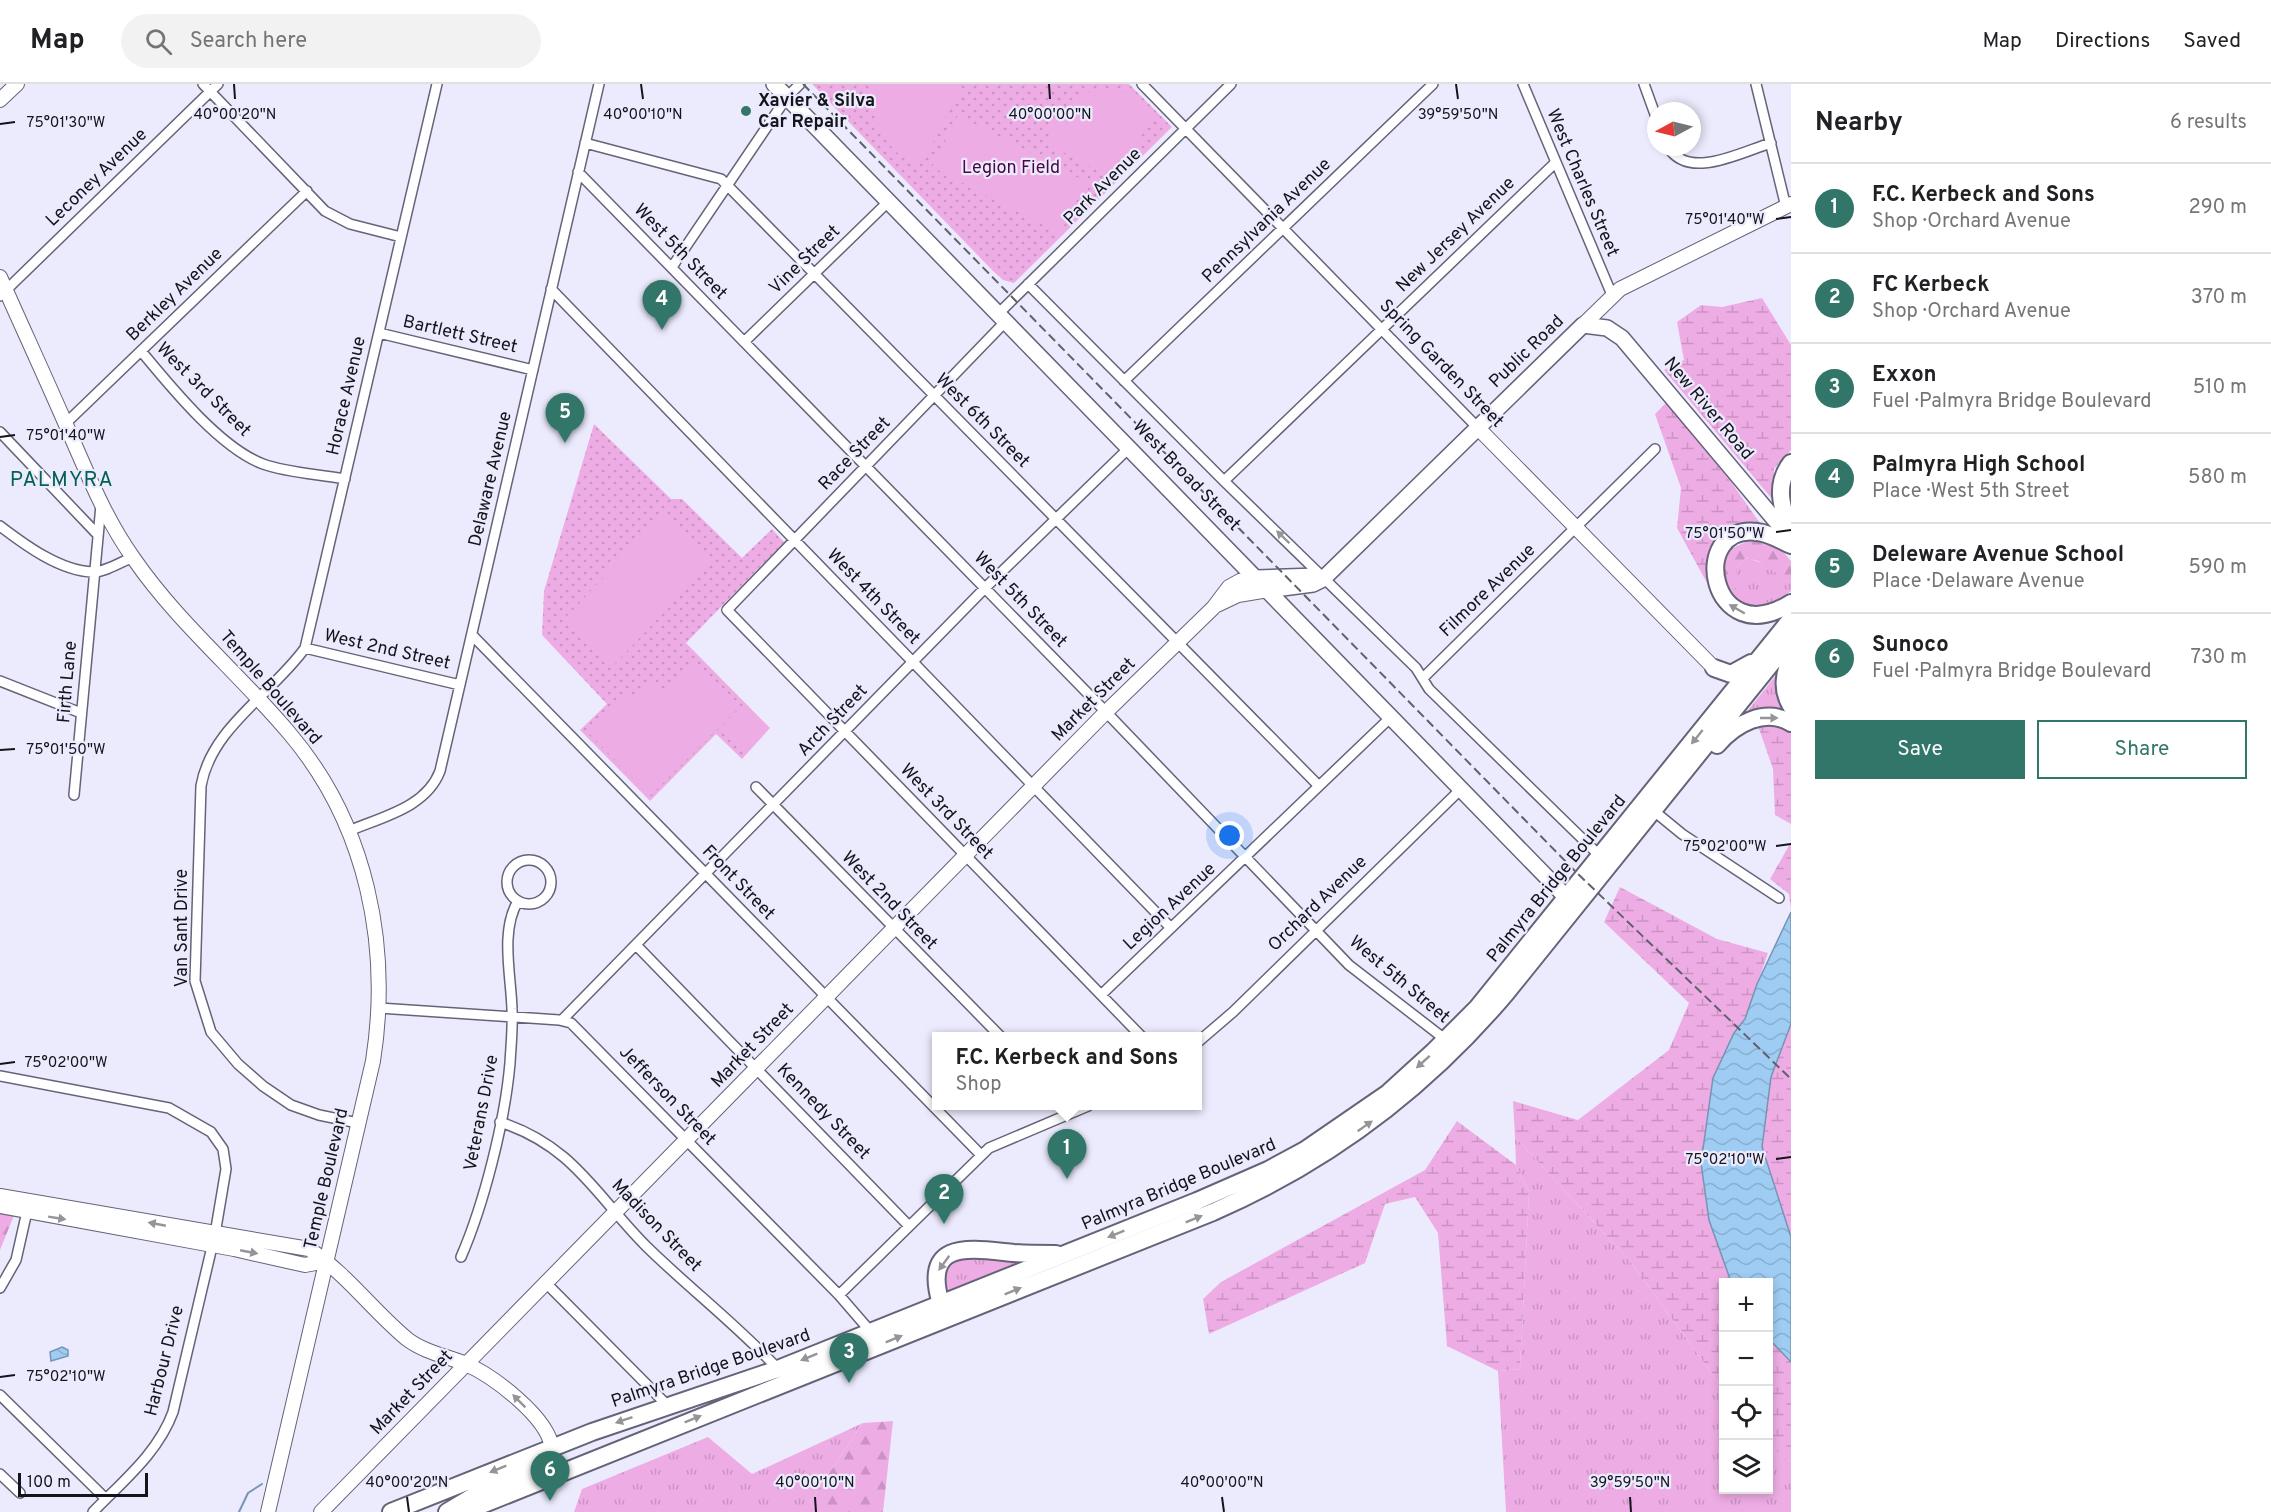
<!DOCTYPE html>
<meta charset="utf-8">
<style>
:root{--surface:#fff;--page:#f2f2f2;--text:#202124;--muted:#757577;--line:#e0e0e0;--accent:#327669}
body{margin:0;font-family:Overpass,sans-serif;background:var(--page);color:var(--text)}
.controls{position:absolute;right:18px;bottom:18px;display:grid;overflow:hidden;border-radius:0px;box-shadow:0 3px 9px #0003}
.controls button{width:54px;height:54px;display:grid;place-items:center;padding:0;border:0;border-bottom:2px solid var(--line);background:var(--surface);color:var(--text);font:30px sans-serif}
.compass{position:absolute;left:1647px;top:18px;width:54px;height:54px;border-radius:50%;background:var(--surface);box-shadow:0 3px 9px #0003;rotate:263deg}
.scale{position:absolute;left:18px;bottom:15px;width:130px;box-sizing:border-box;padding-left:6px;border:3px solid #14141c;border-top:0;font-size:16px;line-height:21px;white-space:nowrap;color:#14141c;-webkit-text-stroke:4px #ecebfe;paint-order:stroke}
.you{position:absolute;left:1230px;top:752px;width:21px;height:21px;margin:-15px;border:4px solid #fff;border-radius:50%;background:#1a73e8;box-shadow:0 0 0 9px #1a73e833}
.badge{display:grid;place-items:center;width:39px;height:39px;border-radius:50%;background:var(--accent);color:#fff;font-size:20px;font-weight:700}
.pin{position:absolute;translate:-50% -50px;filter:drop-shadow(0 2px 3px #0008)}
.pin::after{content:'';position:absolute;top:32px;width:21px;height:18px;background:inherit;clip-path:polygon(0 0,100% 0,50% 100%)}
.popup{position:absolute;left:932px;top:948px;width:270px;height:78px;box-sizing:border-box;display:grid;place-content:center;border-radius:0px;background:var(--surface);filter:drop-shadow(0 2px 4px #0005);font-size:20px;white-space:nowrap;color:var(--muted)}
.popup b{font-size:22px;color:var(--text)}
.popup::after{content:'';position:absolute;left:50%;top:100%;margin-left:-12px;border:12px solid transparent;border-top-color:var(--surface)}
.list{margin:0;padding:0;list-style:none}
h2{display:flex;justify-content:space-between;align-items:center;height:78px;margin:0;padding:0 24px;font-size:26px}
h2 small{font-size:20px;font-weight:400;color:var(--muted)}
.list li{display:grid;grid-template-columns:39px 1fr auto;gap:18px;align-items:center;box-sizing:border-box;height:90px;padding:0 24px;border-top:2px solid var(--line)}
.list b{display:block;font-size:22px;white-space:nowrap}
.list p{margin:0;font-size:20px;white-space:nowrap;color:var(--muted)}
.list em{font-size:20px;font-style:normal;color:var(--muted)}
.actions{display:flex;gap:12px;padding:18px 24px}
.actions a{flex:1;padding:14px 0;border:2px solid var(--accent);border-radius:0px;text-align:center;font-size:21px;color:var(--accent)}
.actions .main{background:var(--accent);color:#fff}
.icon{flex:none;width:33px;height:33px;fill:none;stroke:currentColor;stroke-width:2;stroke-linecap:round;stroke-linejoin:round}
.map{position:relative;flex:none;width:1791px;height:1428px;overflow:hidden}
header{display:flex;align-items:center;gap:36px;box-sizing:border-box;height:84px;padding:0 30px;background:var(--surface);border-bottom:2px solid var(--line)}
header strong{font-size:28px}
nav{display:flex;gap:33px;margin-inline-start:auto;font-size:21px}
.search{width:420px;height:54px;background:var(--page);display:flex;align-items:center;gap:15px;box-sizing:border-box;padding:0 21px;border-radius:33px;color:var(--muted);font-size:22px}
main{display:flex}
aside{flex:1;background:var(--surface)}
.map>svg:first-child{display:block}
.grass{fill:url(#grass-tufts)}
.forest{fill:url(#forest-firs)}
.wetland{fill:url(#wetland-marsh)}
.park{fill:url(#park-dots)}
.pitch{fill:#eeace4}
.water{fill:url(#water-waves);stroke:#7595b2;stroke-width:1.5}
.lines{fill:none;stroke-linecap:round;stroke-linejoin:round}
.stream{stroke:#7595b2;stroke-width:2}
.street-casing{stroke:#656378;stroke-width:12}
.secondary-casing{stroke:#656378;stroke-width:16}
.primary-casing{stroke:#656378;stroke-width:18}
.highway-casing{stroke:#656378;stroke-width:20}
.street{stroke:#fff;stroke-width:9}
.secondary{stroke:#fff;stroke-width:14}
.primary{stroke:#fff;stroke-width:15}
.highway{stroke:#fff;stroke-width:16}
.rail{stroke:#61616d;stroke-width:2;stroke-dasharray:9 4.5;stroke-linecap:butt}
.oneway{fill:#959599}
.ticks{fill:none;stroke:#14141c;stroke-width:2}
.poi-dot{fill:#327669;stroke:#ecebfe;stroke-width:2}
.labels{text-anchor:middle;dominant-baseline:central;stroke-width:4.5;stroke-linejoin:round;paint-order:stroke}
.poi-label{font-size:18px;font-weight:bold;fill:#14141c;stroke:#ecebfe;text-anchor:start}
.park-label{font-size:18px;fill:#4c0846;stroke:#ecebfe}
.street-label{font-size:18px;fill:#14141c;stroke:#ecebfe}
.quarter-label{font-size:21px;letter-spacing:1.5px;fill:#046254;stroke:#ecebfe}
.ticks-label{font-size:15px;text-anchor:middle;fill:#14141c;stroke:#ecebfe;stroke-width:4.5;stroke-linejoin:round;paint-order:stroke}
</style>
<header>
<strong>Map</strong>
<div class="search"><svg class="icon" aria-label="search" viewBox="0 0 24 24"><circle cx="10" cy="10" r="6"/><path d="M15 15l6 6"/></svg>Search here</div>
<nav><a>Map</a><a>Directions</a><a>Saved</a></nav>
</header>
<main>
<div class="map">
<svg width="1791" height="1428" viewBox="0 0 1791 1428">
<defs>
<pattern id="grass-tufts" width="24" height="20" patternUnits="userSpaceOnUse" patternTransform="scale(1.5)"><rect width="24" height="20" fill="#eeace4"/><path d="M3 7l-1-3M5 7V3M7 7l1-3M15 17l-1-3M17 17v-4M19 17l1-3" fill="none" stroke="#cb93c3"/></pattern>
<pattern id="forest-firs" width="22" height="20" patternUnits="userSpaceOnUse" patternTransform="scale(1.5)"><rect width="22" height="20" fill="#eeace4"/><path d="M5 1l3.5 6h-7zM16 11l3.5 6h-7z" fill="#cb93c3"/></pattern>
<pattern id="wetland-marsh" width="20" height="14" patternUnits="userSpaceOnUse" patternTransform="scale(1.5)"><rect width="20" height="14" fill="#eeace4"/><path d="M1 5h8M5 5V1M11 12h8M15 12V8" fill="none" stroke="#cb93c3"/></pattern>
<pattern id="park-dots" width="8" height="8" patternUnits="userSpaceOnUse" patternTransform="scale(1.5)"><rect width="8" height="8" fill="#eeace4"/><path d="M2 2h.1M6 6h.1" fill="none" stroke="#cb93c3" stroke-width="1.8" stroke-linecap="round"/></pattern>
<pattern id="water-waves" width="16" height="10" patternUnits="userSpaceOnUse" patternTransform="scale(1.5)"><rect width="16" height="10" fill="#9fccf3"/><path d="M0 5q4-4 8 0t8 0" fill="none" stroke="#88aed0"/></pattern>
</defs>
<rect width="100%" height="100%" fill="#ecebfe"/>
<path class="grass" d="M1746,474C1764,478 1777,488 1791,499V507C1771,522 1760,528 1736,516V483Z
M1780,586L1791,632C1776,627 1762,624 1746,629Z
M1515,1053L1630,1177L1723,1305L1724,1406H1768L1769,1362L1791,1378V1428H1506L1498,1287L1520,1285L1529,1108L1516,1081Z
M970,1169L1020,1178L944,1210C943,1184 947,1178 970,1169Z
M863,1339L810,1418L818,1428H574L582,1405L708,1353L752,1390Z"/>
<path class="forest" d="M1750,456L1779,463L1791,477V499L1758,477L1746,474L1736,483V516C1719,497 1718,491 1726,467Z
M0,1126L15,1129L0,1166Z
M893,1337L883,1428H818L810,1418L863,1339Z"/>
<path class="wetland" d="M1762,214L1791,261V366L1774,385L1773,416L1664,286L1684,276L1677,238L1701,221L1722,223Z
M1666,319L1731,398L1762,442L1729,446L1709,464L1707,499L1677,444L1681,404L1655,330Z
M1757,639H1770L1791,645V740L1775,731L1773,685Z
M1791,758V826L1789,810L1770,795Z
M1620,803L1717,855L1768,869L1745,935L1734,949L1713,994L1701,1079L1709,1136L1732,1198H1724L1723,1305L1630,1177L1515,1053L1513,1017L1578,1036L1669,966L1689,919L1604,838Z
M1791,940V1153L1762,1063L1771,993Z
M1457,1037L1516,1081L1529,1108L1520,1285L1498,1287L1447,1262L1438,1149L1415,1113L1385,1120L1365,1179L1209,1250L1203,1215L1221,1198L1425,1086Z
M1769,1255L1791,1278V1378L1769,1362Z"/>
<path class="park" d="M812,0H1129L1172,43L1014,199L1003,196L993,187Z
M594,340L671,415H682L742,474L772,445L784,458L686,559L770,644L742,675L716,650L650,717L580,646L607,620L542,551L544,507Z"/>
<path class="pitch" d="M870,0H957L960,6L923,78C920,77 917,78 914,77C886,74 869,24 870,0Z
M1103,5L1131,9L1154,27L1121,92L1112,94L1048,60C1050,29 1073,9 1103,5Z
M958,31L1086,98L1060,150L932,83Z
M663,431L711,479L613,582L565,534Z
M695,577L741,622L650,712L586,646L627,605L634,612L650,598L662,610Z
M747,624L769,644L745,670L724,647Z"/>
<path class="water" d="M1791,828V940L1771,993L1762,1063L1791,1153V1278L1769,1255L1768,1198H1732L1730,1195L1709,1136L1701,1079L1713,994L1734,949L1745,935L1757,900Z
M62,1263L68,1266V1272L51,1277L50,1268Z"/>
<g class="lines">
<path class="stream" d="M239,1428L248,1409L262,1400"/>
<g class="street-casing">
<path id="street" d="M203,0L325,127L350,140L401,153
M1142,0L1478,344
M1523,0L1612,211
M1644,0L1656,33
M1756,0L1786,123
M585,59L721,95L1319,702
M1668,63C1689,97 1741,68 1771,59
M578,88L1106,628L1349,881L1446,956
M672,183L787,13L800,0
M1028,200L1224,397L1416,584L1429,605L1600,772
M551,205L1171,844
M0,212L218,0
M999,229L1231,0
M1006,237L727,526L1141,952
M379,249L533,286
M744,258L889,117
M141,267C170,302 220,364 263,380C288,389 318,390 345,395
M1124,297L1433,0
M65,340L307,107
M0,348L98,451
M1224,397L1555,79
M0,442C25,461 60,487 93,488C105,488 121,478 133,473
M472,551L981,1071
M305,564L460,601
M1423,594L1655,365
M0,597L81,629
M756,703L1000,952
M74,711L101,421
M1654,727L1682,750L1779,814
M349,747C381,733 426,724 440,687L599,0
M507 798a22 22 0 1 1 44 0a22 22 0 1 1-44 0Z
M636,861L909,1142
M1101,911L1391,633
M379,924L559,936L571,939L839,1211L871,1248
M562,936L985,504L1130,363
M1198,958L1233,928L1461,705
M0,992L169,1024L211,1048L223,1065L226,1085L215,1150L173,1328C158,1369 123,1397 93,1428
M500,1038C574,1062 596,1112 647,1163C690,1205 737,1241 778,1285
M358,1039L319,1031L291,1021L263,1002L238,980L211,948L195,897L201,702C211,644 272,610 305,564L437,0
M461,1173C484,1120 505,1037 510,979C511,961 513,943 512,925C511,891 500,847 518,817
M546,1199L668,1322
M0,1204L16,1176L28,1123
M839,1211L989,1064L1088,1022
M0,1311L106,1415
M0,1390L20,1409"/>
</g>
<g class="secondary-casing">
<path id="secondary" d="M0,16L17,0
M0,193C23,245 47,297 70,350C89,393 106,436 134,475C178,539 240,590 290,650C367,741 391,862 373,977L268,1428
M1583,241L1620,205L1791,120
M1478,344L1714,584
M1217,521L1238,511L1268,506
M0,1112L309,1165C348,1191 372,1226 407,1255C424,1268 446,1272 466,1280C493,1292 548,1333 552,1364
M0,1122L234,1165L305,1181L326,1177
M321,1428L1106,628L1213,524L1229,503L1240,497L1257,494"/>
</g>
<g class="primary-casing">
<path id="primary" d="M774,0L1567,814
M1257,494L1317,492
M1268,506L1313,500L1323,495L1583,241L1607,244L1622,254L1791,455"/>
</g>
<g class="highway-casing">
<path id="highway" d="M1791,379C1773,402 1783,426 1791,452
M1791,461C1780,456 1769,449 1757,448C1687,439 1710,570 1791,519
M1791,573C1784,590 1781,605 1791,622
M1714,584L1731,590L1751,579
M1717,661C1735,640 1765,623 1791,639
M941,1220C921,1154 972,1165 1014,1169C1028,1170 1042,1170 1056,1170
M391,1428L592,1348L778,1285L1197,1117L1268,1086L1305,1066L1388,1009L1433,968L1477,924L1791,535
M447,1428L484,1406L546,1379L552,1364
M464,1428L1213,1128C1328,1078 1427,1003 1507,908L1791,555"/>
</g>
<use href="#street" class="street"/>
<use href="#secondary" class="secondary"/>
<use href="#primary" class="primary"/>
<use href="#highway" class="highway"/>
<path class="rail" d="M803,0L1575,787L1791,995"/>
</g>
<defs><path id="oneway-solid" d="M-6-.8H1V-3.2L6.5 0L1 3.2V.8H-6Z" transform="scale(1.5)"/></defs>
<g class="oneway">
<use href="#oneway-solid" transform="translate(1283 453) rotate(-136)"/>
<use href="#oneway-solid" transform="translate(1737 525) rotate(-150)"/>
<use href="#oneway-solid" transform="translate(1769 634)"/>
<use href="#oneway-solid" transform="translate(1697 653) rotate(129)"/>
<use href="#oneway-solid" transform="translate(1423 978) rotate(138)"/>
<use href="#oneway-solid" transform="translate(1365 1042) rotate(-35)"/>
<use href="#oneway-solid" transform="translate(57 1134) rotate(9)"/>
<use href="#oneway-solid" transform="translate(1194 1135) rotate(-22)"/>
<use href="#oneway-solid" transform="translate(157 1140) rotate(-169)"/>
<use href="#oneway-solid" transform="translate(1116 1150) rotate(158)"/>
<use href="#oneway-solid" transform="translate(249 1168) rotate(11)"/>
<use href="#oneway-solid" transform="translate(944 1179) rotate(126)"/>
<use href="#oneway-solid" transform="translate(1013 1207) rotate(-22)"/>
<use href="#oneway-solid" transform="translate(894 1255) rotate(-22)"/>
<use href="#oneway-solid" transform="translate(809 1273) rotate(158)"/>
<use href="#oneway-solid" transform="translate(519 1317) rotate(-135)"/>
<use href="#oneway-solid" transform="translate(693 1335) rotate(-22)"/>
<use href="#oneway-solid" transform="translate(624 1336) rotate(161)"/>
<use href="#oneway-solid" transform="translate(498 1385) rotate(158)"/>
</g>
<path class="ticks" d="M234,0L235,15M641,0L643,15M1049,0L1050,15M1456,0L1458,15M0,40L15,38M1776,135L1791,133M0,353L15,351M1776,448L1791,446M0,666L15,665M1776,762L1791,760M0,980L15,978M1776,1075L1791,1073M0,1293L15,1291M407,1413L409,1428M815,1413L816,1428M1222,1413L1224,1428M1630,1413L1631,1428"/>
<circle class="poi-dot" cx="746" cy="27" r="6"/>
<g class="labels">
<g class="poi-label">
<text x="758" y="17">Xavier &amp; Silva<tspan x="758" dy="21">Car Repair</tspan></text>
</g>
<g class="park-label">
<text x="1011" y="84">Legion Field</text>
</g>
<g class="street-label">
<text transform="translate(97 94) rotate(-44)">Leconey Avenue</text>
<text transform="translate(1582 99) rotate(67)">West Charles Street</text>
<text transform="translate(1103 103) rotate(-45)">Park Avenue</text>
<text transform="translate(1267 137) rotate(-44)">Pennsylvania Avenue</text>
<text transform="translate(1456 151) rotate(-44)">New Jersey Avenue</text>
<text transform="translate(680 168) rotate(46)">West 5th Street</text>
<text transform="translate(805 176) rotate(-44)">Vine Street</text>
<text transform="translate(175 211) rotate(-44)">Berkley Avenue</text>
<text transform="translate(460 251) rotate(13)">Bartlett Street</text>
<text transform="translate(1527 268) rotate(-44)">Public Road</text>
<text transform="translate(1441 280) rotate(46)">Spring Garden Street</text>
<text transform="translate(203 306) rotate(45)">West 3rd Street</text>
<text transform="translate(347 312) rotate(-77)">Horace Avenue</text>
<text transform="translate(1708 325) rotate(50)">New River Road</text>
<text transform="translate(982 337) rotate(45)">West 6th Street</text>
<text transform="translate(855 370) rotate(-46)">Race Street</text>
<text transform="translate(1186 392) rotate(46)">West Broad Street</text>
<text transform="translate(491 395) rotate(-77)">Delaware Avenue</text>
<text transform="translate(1488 507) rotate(-44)">Filmore Avenue</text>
<text transform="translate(873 513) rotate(46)">West 4th Street</text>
<text transform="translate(1020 516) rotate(46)">West 5th Street</text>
<text transform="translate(387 566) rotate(13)">West 2nd Street</text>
<text transform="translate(68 598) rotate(-85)">Firth Lane</text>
<text transform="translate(270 604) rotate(49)">Temple Boulevard</text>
<text transform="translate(1094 616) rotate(-45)">Market Street</text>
<text transform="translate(833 637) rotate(-46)">Arch Street</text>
<text transform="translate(946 728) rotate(46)">West 3rd Street</text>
<text transform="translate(1557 795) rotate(-51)">Palmyra Bridge Boulevard</text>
<text transform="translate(738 799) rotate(46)">Front Street</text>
<text transform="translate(889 817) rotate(46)">West 2nd Street</text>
<text transform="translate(1318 820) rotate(-44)">Orchard Avenue</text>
<text transform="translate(1170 823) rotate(-43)">Legion Avenue</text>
<text transform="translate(182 844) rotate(-90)">Van Sant Drive</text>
<text transform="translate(1399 896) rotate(40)">West 5th Street</text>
<text transform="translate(753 962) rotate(-46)">Market Street</text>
<text transform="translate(667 1012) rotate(46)">Jefferson Street</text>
<text transform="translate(823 1028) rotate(46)">Kennedy Street</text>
<text transform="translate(482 1029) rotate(-79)">Veterans Drive</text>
<text transform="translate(327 1095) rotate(-77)">Temple Boulevard</text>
<text transform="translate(1179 1101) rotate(-23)">Palmyra Bridge Boulevard</text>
<text transform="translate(656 1142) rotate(46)">Madison Street</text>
<text transform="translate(165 1277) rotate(-76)">Harbour Drive</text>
<text transform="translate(711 1285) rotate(-19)">Palmyra Bridge Boulevard</text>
<text transform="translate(412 1309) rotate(-46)">Market Street</text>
</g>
<g class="quarter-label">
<text x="62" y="396">PALMYRA</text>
</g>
</g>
<g class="ticks-label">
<text x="235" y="35">40°00'20"N</text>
<text x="643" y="35">40°00'10"N</text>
<text x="1050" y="35">40°00'00"N</text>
<text x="1458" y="35">39°59'50"N</text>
<text x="66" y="43">75°01'30"W</text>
<text x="1725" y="140">75°01'40"W</text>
<text x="66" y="356">75°01'40"W</text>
<text x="1725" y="454">75°01'50"W</text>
<text x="66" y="670">75°01'50"W</text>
<text x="1725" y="767">75°02'00"W</text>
<text x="66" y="983">75°02'00"W</text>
<text x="1725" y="1080">75°02'10"W</text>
<text x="66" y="1297">75°02'10"W</text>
<text x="407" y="1403">40°00'20"N</text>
<text x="815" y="1403">40°00'10"N</text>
<text x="1222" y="1403">40°00'00"N</text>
<text x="1630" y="1403">39°59'50"N</text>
</g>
</svg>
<div class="controls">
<button>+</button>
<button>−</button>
<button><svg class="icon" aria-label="locate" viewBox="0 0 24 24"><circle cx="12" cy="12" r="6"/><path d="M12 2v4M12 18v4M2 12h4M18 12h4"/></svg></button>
<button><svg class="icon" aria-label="layers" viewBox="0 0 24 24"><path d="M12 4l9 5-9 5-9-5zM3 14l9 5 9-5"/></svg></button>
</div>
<svg class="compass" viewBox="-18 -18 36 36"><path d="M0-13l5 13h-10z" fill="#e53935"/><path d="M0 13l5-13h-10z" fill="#757577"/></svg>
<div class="scale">100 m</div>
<div class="you"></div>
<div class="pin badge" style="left:1067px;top:1095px">1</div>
<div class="popup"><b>F.C. Kerbeck and Sons</b>Shop</div>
<div class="pin badge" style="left:944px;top:1140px">2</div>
<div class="pin badge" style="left:849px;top:1299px">3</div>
<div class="pin badge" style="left:662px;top:246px">4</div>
<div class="pin badge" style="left:565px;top:359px">5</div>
<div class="pin badge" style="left:550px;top:1417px">6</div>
</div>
<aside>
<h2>Nearby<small>6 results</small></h2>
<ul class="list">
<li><span class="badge">1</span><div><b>F.C. Kerbeck and Sons</b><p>Shop · Orchard Avenue</p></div><em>290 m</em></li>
<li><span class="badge">2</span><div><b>FC Kerbeck</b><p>Shop · Orchard Avenue</p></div><em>370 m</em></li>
<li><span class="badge">3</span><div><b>Exxon</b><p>Fuel · Palmyra Bridge Boulevard</p></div><em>510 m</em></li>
<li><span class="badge">4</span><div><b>Palmyra High School</b><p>Place · West 5th Street</p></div><em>580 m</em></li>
<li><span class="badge">5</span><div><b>Deleware Avenue School</b><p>Place · Delaware Avenue</p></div><em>590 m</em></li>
<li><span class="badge">6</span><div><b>Sunoco</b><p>Fuel · Palmyra Bridge Boulevard</p></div><em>730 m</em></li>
</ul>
<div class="actions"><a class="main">Save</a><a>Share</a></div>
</aside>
</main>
